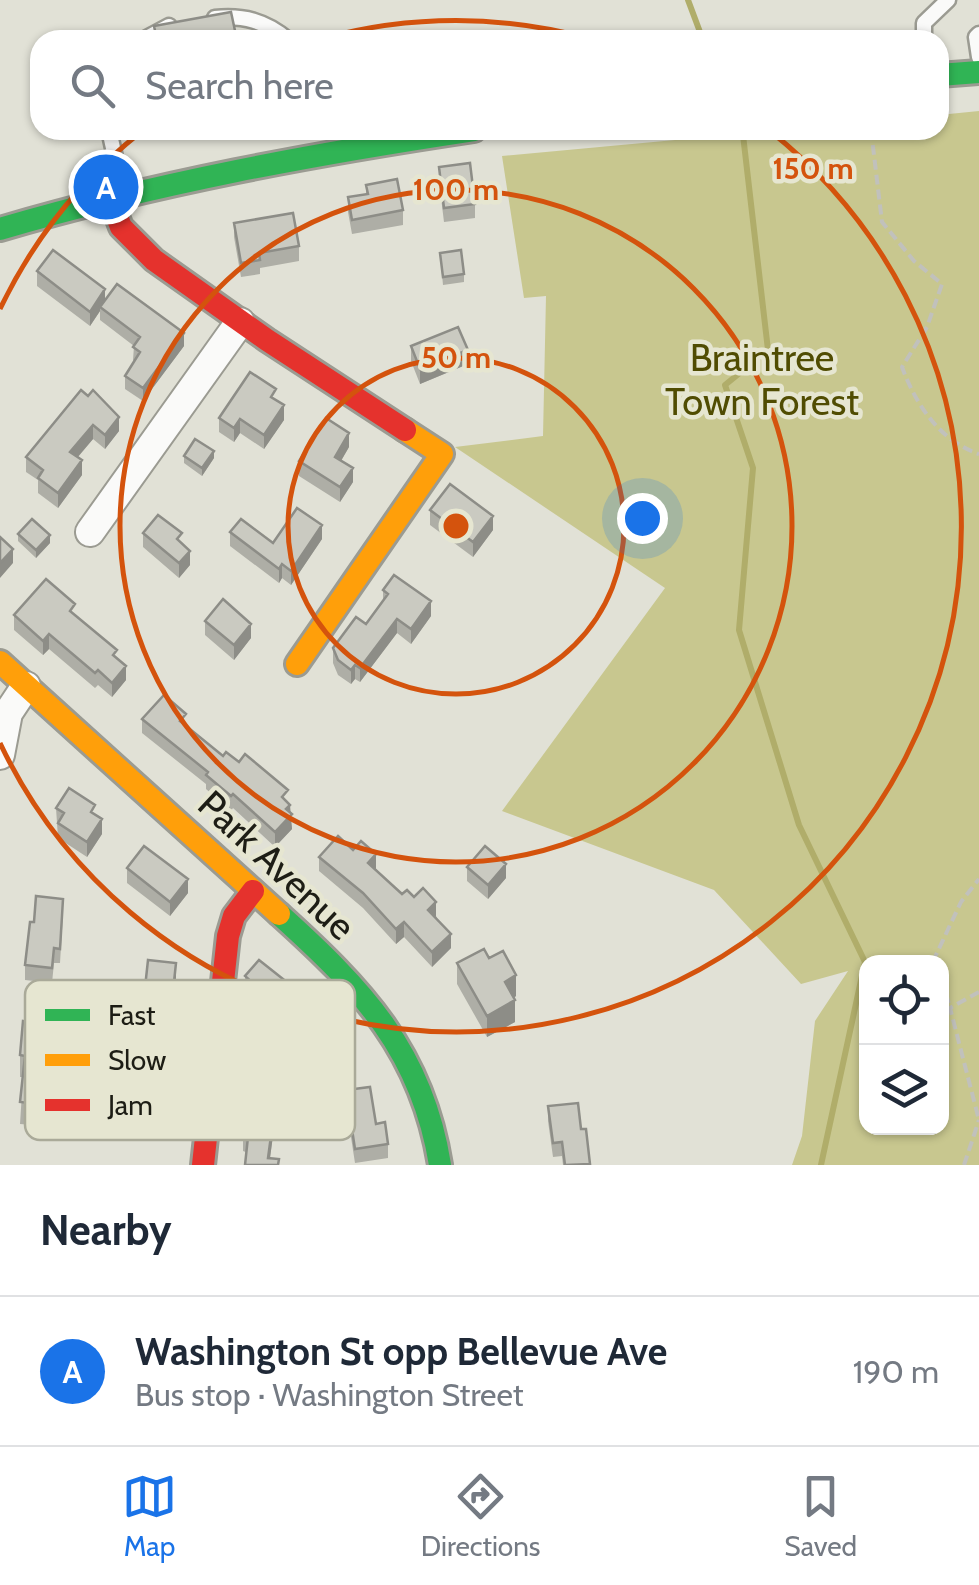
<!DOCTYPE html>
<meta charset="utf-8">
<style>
:root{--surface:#fff;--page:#f2f2f3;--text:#1f2937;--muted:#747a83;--line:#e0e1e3;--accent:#1a73e8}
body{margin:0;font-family:Cabin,sans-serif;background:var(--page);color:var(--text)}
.controls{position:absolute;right:30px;bottom:30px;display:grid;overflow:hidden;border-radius:20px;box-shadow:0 2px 8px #0004}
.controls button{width:90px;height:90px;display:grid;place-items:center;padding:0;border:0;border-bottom:2px solid var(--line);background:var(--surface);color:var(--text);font:50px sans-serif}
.you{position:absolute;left:642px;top:518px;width:35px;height:35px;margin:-25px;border:8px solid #fff;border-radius:50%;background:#1a73e8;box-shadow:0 0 0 15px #1a73e833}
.badge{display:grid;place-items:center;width:65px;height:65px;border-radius:50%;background:var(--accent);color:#fff;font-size:32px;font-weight:700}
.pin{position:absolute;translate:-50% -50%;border:5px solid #fff;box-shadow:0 2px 10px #0006}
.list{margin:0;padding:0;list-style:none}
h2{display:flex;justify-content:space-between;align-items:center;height:130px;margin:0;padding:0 40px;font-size:42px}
h2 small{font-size:32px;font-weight:400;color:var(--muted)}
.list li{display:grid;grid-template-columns:65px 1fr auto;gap:30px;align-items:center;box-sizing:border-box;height:150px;padding:0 40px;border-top:2px solid var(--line)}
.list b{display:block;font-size:38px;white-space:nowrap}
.list p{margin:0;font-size:32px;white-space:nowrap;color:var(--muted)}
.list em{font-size:32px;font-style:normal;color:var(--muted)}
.icon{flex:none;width:55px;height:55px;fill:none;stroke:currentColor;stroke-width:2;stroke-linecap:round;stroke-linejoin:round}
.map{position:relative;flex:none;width:979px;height:1165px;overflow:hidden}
.search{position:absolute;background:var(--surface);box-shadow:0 2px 8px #0004;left:30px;right:30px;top:30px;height:110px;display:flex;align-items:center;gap:25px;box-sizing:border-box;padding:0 35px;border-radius:30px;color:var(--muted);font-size:38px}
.sheet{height:280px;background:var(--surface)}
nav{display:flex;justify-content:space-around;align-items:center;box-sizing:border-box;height:140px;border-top:2px solid var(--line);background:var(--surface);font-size:28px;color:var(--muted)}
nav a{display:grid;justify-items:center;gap:5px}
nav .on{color:var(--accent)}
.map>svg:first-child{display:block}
.forest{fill:#c8c78f;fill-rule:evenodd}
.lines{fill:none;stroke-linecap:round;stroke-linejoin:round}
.stream{stroke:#b0ad6a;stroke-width:6}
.lane-casing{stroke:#9b9b92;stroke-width:19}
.street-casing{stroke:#9b9b92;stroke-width:32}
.fast-casing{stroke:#9b9b92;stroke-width:28}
.slow-casing{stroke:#9b9b92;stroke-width:28}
.jam-casing{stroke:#9b9b92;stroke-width:28}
.path{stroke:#c1c1bc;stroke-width:4;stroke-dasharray:10 5;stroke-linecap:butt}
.lane{stroke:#fafaf9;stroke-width:14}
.street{stroke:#fafaf9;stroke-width:28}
.fast{stroke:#30b455;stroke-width:22}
.slow{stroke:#ff9f0a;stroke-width:22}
.jam{stroke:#e5322d;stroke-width:22}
.wall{fill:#aeaea6}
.shaded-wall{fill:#8d8d87}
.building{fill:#cacac1;stroke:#8d8d87;stroke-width:2.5}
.ring{fill:none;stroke:#d4530d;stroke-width:5}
.labels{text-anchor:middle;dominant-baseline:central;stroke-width:9;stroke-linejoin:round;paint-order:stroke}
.park-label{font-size:38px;fill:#504c02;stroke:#e6e6d1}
.street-label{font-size:38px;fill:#1d1d15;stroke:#e6e6d1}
.key{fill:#e6e6d1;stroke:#aa9;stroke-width:2.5}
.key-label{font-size:28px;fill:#1d1d15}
.centre{fill:#d4530d;stroke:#e6e6d1;stroke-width:5}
.ring-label{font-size:30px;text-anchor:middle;font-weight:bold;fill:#d4530d;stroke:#e6e6d1;stroke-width:9;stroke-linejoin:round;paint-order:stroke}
</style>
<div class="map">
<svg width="979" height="1165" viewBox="0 0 979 1165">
<rect width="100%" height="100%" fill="#e1e1d6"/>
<path class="forest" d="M979,111V1165H792L802,1136L815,1021L848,971L801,984L714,890L502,811L665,588L455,447L543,436L546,296L524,298L502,156L782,130H939V115ZM866,962H942V1128H866Z"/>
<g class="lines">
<path class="stream" d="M688,0L703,40
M743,135L768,350L725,385L753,468L739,630L799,825L865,962L821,1165"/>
<g class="lane-casing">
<path id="lane" d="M215,18C243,15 266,21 288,40
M979,34L976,37L979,57
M143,40L169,26
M924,40V23L948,0
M109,130L123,193"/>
</g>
<g class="street-casing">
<path id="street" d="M90,532L240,322
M0,755L8,713L26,686"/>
</g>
<g class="fast-casing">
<path id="fast" d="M939,75L979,72
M0,229C156,183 314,154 474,130
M279,914C362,989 422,1051 440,1165"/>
</g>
<g class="slow-casing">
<path id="slow" d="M0,662L279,914
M297,664L442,454L405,430"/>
</g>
<g class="jam-casing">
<path id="jam" d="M110,198L121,227L154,260L267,340L405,430
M203,1165L228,936L234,916L253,891"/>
</g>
<path class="path" d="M871,130L882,222L914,261L942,284L927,327L902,367C916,405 940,441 979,454
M937,962L935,957L961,902L979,879
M942,979L950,1008
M979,992L950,1008L979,1120
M964,1165L979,1120"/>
<use href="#lane" class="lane"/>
<use href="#street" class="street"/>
<use href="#fast" class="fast"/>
<use href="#slow" class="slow"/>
<use href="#jam" class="jam"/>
</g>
<path class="wall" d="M439,167L475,204V218L444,222L439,181Z
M366,185L403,210V225L352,234L348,212V197L366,194Z
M234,223L299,246V261L260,268V274L241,277L234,237Z
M440,253L464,274V282L443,285Z
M37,271L105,300L184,346L143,401L125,389V376L134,361L133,360L134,346L100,320V311L90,326L37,286Z
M411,346L468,364L420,384L411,361Z
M81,390L119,431L105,449L93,439L78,457L82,475L58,508L38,493V480L26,472V457Z
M276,400L284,420L264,449L240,433L234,442L219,432V418Z
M349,447L341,461L353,482L340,502L299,476V461Z
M184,456L214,458L202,476L184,463Z
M430,510L493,530L473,557L430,525Z
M230,532L273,543L322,539L291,585L282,578L279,583L230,546Z
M143,533L182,544L190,565L179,578L143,547Z
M18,534L50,543L36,558L18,541Z
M383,590L431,616L411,644L397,633L360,682L355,679L351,684L338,675L333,663V648L366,624L383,601Z
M14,615L75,616L117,658L126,680L112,697L98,685L95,688L49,649L43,655L14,630Z
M205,621L251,638L234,660L205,635Z
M142,719L186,726L223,756L288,803L292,829L275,847L233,808L231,811L206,789V784L142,733Z
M56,808L95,815L102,834L87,857L58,838Z
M319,857L376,869L402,894L436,916L451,948L432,967L404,937L396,944L363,908L319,871Z
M467,867L506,878L488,899L467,881Z
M127,868L188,893L170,916L127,883Z
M63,914L60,963H54L52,983L25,980V965L34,922Z
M489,958L516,996L514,998L515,1022L487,1037L457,984V963Z
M245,976L322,1023L305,1043L245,989Z
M176,978L169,1043L163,1042L155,1119L128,1115V1101L139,1043Z
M50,1045L49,1060L62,1082L61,1101L49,1100L47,1126L20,1124L23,1077H20V1055Z
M346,1090L376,1124L388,1144V1158L355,1163L346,1105Z
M277,1106L270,1158L279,1165L243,1151V1136Z
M548,1106L581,1129H586L590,1165H563L562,1156L553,1157L548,1121Z"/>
<path class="shaded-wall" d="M105,289V304L100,307V311L90,326V312Z
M184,333V346L143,401V388Z
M468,350V364L420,384V369Z
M284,405V420L264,449V435Z
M119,417V431L105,449V435Z
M240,419V433L234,442V428Z
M93,425V439L70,466V452Z
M349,433V447L335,471V457Z
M214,451V458L202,476V468Z
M82,460V475L58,508V493Z
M353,468V482L340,502V487Z
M493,516V530L473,557V542Z
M322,525V539L291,585V571Z
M50,535V543L36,558V550Z
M13,549V563L0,578V563Z
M190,551V565L179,578V563Z
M282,564V578L279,583V569Z
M431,601V616L411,644V629Z
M397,619V633L360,682V668Z
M251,624V638L234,660V645Z
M49,634V649L43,655V641Z
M355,665V679L351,684V670Z
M126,666V680L112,697V683Z
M290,805L292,829L275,847V832L286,809Z
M102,819V834L87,857V842Z
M376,854V869L368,878V863Z
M506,864V878L488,899V885Z
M188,879V893L170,916V902Z
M436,902V916L428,924V910Z
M404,922V937L396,944V929Z
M451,934V948L432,967V952Z
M176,963V978L169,1043V1029Z
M516,975V996L505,1003V982Z
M515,1000V1022L487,1037V1016Z
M322,1010V1023L305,1043V1030Z
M163,1028V1042L155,1119V1104Z
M277,1091V1106L269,1165L268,1158Z"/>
<path class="building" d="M231,12L237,40H157L154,26Z
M470,163L475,204L444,208L439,167Z
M397,179L403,210L352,220L348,197L368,194L366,185Z
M293,213L299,246L259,253L260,260L241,263L234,223Z
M53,250L105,289L90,312L37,271Z
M461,250L464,274L443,277L440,253Z
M117,284L184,333L143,388L125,376L140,352L133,347L140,337L100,307Z
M458,327L468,350L420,369L411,346Z
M250,372L276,389L271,397L284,405L264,435L240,419L234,428L219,418Z
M81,390L88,396L93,390L119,417L105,435L93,425L70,452L82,460L58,493L38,478L43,470L26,457Z
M326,418L349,433L335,457L353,468L340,487L299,461Z
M195,439L214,451L202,468L184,456Z
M450,484L493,516L473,542L430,510Z
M297,508L322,525L291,571L282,564L279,569L230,532L241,519L273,543Z
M158,515L182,533L177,539L190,551L179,563L143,533Z
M32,519L50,535L36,550L18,534Z
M0,537L13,549L0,563Z
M394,575L431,601L411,629L397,619L360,668L355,665L351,670L338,660L333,648L356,617L366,624L388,594L383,590Z
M46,579L75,604L70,611L117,650L113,655L126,666L112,683L98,670L95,673L49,634L43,641L14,615Z
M223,599L251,624L234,645L205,621Z
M164,695L186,714L180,721L223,756L226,752L239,762L245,754L288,790L282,797L290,805L286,809L292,814L275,832L233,794L231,796L206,775L208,772L142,719Z
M69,788L95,805L91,812L102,819L87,842L58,823L64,813L56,808Z
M338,836L353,850L361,841L376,854L368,863L402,894L407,890L414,897L423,888L436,902L428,910L451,934L432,952L404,922L396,929L363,893L319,857Z
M144,846L188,879L170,902L127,868Z
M485,846L506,864L488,885L467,867Z
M36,896L63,899L60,949L54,948L52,968L25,965L30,922H34Z
M484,949L489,958L503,951L516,975L505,982L515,1000L487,1016L457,963Z
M148,960L176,963L169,1029L163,1028L155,1104L128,1101L136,1043H139Z
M259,960L322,1010L305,1030L245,976Z
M23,1021L50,1024L47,1059L62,1061L61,1079L49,1078L47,1105L20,1102L25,1056L20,1055Z
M370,1087L376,1124L385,1122L388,1144L355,1149L346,1090Z
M260,1089L277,1091L268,1158L279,1159L278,1165H245L248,1137L243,1136L248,1103L258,1104Z
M578,1103L581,1129H586L590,1164L565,1165L562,1142L553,1143L548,1106Z"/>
<g class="ring">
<circle cx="456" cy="526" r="168"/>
<circle cx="456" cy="526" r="336"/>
<path d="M0 309A505 505 0 0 1 142 131M321 39A505 505 0 0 1 591 39M770 131A505 505 0 1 1 0 743"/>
</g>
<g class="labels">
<g class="park-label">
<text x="762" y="357">Braintree<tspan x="762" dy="44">Town Forest</tspan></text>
</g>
<g class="street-label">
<text transform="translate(277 865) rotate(43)">Park Avenue</text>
</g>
</g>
<rect x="25" y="980" width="330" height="160" rx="15" class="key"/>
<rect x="45" y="1009" width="45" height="12" fill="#30b455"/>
<rect x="45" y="1054" width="45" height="12" fill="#ff9f0a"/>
<rect x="45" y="1099" width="45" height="12" fill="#e5322d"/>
<g class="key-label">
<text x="108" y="1025">Fast</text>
<text x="108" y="1070">Slow</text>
<text x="108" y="1115">Jam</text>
</g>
<circle cx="456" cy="526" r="15" class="centre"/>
<g class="ring-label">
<text x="813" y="179">150 m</text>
<text x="456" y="200">100 m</text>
<text x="456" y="368">50 m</text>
</g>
</svg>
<div class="controls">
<button><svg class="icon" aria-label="locate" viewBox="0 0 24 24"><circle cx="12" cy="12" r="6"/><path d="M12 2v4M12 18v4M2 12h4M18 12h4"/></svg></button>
<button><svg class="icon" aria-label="layers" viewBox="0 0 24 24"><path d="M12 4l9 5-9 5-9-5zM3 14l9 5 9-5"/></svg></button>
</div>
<div class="you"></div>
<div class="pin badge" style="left:106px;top:187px">A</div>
<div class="search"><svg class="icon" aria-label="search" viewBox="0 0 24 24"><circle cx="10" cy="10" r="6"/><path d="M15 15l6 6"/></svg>Search here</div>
</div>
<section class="sheet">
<h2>Nearby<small></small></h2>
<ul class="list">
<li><span class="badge">A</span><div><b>Washington St opp Bellevue Ave</b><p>Bus stop · Washington Street</p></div><em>190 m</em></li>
</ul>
</section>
<nav>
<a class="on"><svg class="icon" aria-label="map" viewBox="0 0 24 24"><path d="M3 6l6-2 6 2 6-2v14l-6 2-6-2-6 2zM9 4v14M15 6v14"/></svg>Map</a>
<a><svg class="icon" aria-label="directions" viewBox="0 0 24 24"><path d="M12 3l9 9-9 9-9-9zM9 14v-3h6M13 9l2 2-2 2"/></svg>Directions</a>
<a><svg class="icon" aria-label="saved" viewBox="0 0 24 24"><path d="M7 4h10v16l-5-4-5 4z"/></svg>Saved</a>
</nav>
